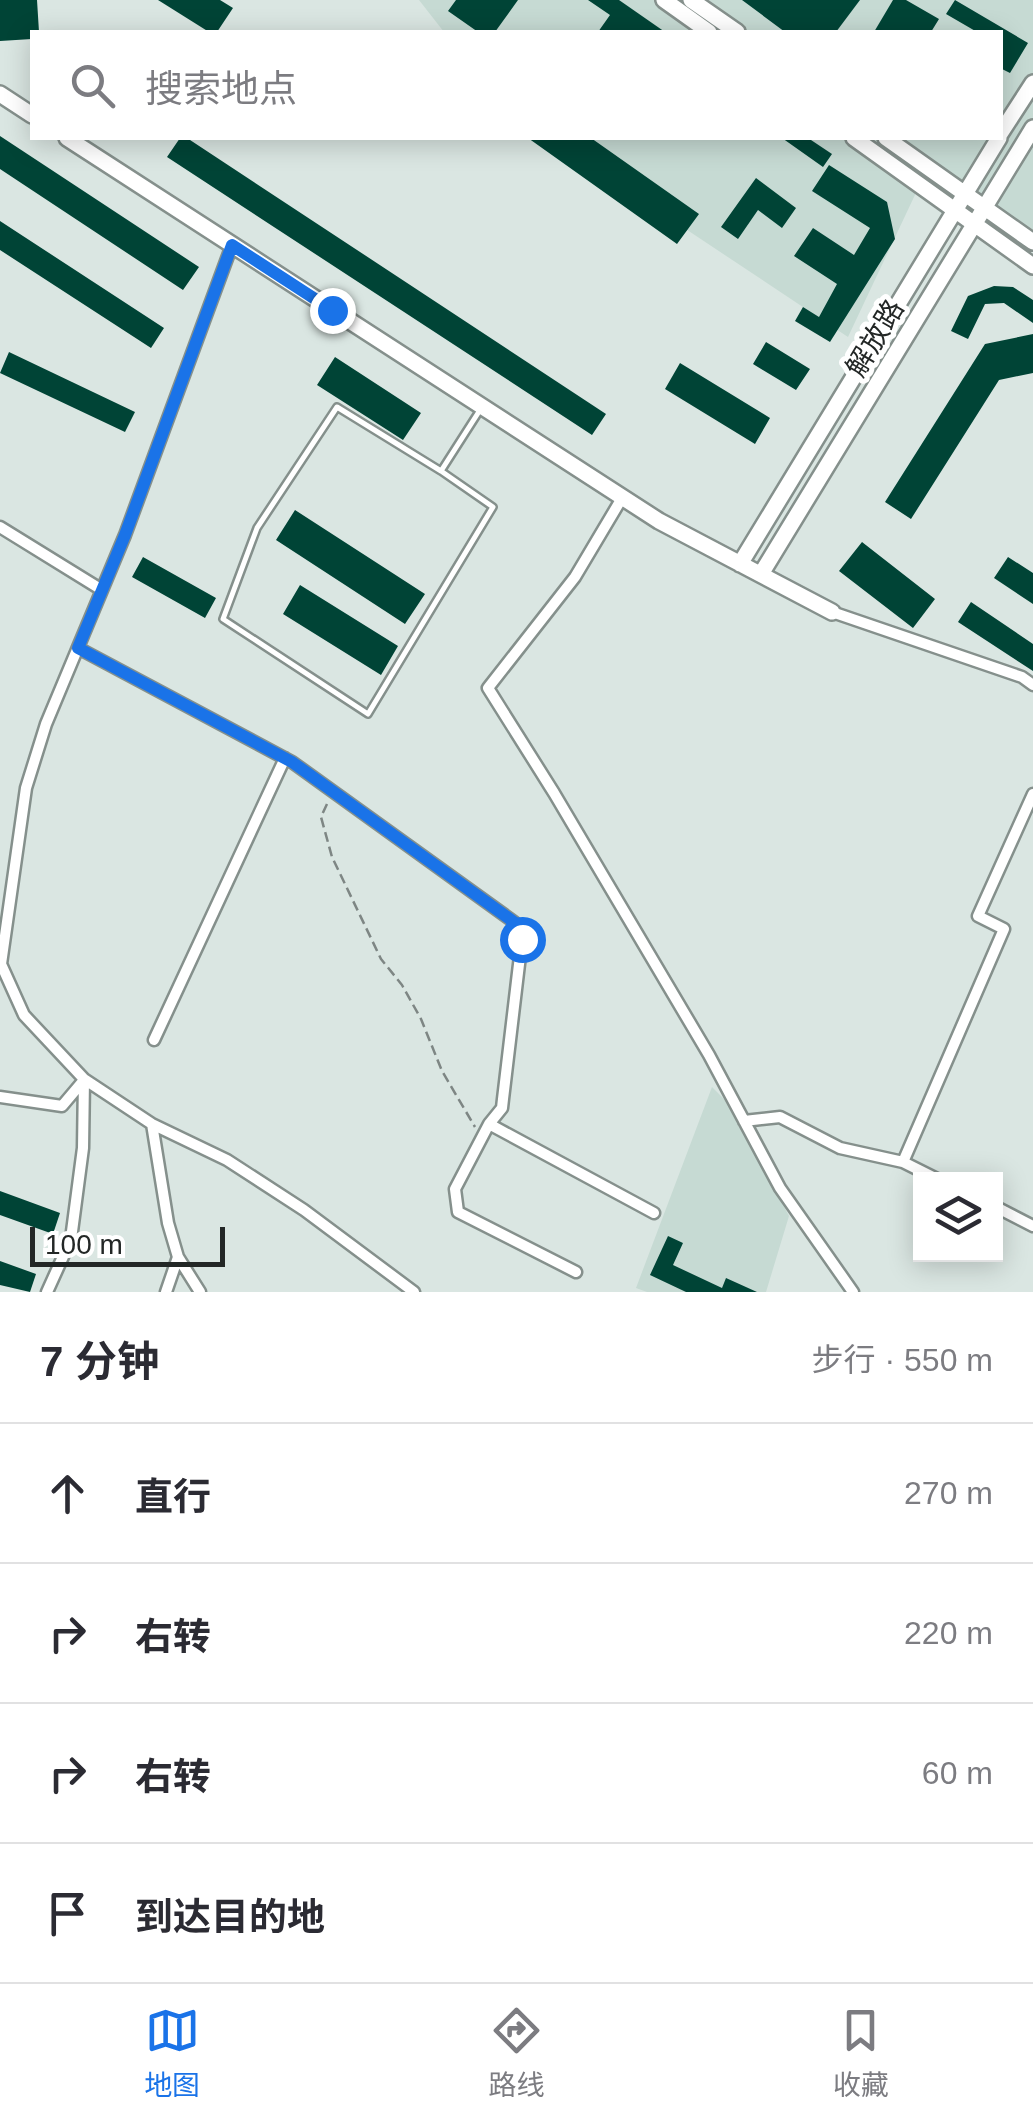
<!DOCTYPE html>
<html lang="zh">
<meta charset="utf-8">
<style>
:root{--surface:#fff;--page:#f7f7f7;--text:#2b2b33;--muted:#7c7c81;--line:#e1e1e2;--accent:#1a73e8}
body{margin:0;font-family:Arial,"Noto Sans SC",sans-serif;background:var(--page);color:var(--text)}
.controls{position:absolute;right:30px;bottom:30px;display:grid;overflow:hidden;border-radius:0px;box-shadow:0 5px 25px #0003}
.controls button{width:90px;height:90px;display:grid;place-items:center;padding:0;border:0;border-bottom:2px solid var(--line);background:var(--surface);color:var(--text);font:50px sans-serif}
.scale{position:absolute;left:30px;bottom:25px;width:195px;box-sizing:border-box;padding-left:10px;border:5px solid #232726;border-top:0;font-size:28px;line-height:35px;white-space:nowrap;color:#232726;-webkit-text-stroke:8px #fff;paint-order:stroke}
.stop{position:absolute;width:30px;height:30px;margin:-22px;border:8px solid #1a73e8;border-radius:50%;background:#fff}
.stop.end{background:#1a73e8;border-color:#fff;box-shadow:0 2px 10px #0008}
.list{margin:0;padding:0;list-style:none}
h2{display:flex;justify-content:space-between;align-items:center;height:130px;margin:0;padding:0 40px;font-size:42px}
h2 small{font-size:32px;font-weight:400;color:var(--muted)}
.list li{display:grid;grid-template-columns:65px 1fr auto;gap:30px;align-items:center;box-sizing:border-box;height:140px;padding:0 40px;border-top:2px solid var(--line)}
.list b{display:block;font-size:38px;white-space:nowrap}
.list em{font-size:32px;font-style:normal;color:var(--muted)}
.icon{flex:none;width:55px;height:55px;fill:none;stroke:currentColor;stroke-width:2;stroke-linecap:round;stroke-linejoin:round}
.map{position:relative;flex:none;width:1033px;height:1292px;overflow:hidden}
.search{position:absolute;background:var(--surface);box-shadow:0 5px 25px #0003;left:30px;right:30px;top:30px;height:110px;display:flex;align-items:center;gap:25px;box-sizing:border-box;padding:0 35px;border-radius:0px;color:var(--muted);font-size:38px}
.sheet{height:690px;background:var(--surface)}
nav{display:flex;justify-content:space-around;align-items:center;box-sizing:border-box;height:140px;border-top:2px solid var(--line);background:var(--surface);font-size:28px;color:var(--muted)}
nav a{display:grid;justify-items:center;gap:5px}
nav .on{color:var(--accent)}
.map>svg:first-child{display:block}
.built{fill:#c6dad3}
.building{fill:#004436}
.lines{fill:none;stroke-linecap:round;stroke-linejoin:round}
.lane-casing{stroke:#85908c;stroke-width:10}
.street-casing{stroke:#85908c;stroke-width:15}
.secondary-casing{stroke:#85908c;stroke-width:20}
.path{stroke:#7e8684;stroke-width:2.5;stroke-dasharray:10 5;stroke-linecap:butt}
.lane{stroke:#fff;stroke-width:5}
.street{stroke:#fff;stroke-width:10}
.secondary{stroke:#fff;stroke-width:15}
.route{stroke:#1a73e8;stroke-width:12}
.labels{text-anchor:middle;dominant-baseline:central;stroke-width:10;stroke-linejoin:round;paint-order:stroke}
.street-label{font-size:28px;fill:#232726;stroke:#fff}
</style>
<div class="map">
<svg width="1033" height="1292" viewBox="0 0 1033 1292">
<rect width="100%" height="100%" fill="#dae6e2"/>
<path class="built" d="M419,0H1033V236L930,163L848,337L549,138H1000V32H444Z
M712,1087L729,1104L789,1216L766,1292H647L636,1288Z"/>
<path class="building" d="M0,0H37L39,32H32V39L0,41Z
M158,0H220L233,8L217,32H209Z
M456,0H518L495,32H478L448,11Z
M588,0H619L665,32H598L610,15Z
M742,0H860L836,32H785Z
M893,0H906L939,19L931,32H874Z
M955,0L1028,43L1010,73L1000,68V32H977L946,14Z
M0,136L199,267L183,290L0,169Z
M180,138H187L606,414L592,435L167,157Z
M528,138H591L699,214L677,244Z
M782,138H808L832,154L823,167Z
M829,165L887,202L895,239L830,342L795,321L803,307L819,317L837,284L794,256L813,228L854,255L870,228L812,191Z
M756,178L796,208L782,228L758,210L738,239L721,227Z
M0,221L164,328L151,348L0,250Z
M994,286L1013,287L1033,300V323L1004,303L985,304L968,339L951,331L968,296Z
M1033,334V373L999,380L911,519L885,502L985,344Z
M766,342L810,369L796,390L753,364Z
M9,352L135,412L125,432L0,373Z
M335,357L421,413L403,440L317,385Z
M680,363L770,418L755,444L665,389Z
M295,510L425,594L405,624L276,540Z
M862,542L935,599L913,628L839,571Z
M143,557L216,598L205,618L132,577Z
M1008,557L1033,573V604L994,578Z
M300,585L398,646L381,675L283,614Z
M971,602L1033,644V671L958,622Z
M0,1191L60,1213L53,1234L0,1215Z
M668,1236L683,1243L673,1265L722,1288L726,1278L757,1292H686L650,1275Z
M0,1261L36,1274L30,1292L0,1285Z"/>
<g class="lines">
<g class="lane-casing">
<path id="lane" d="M441,471L337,407L257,528L223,619L368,714L493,507L441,471L480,410"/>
</g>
<g class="street-casing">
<path id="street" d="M232,245L125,535L46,724L26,788L1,964L24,1015L84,1079L152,1124L227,1160L304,1210L414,1292
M622,498L575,577L488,688L554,793L709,1055L780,1188L853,1292
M0,527L102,590
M832,612L1022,677L1033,685
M78,648L292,762L514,922L522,939L503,1099L502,1108L489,1124L654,1213
M154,1040L285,758
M0,1097L62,1106L84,1080
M744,1121L780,1117L840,1148L903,1162L939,1180
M152,1124L168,1223L178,1257L166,1292
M489,1124L455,1189L458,1212L576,1272
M903,1162L1004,929L978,916L1033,794
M996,1207L1033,1226
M178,1257L200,1292
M47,1292L71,1239L83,1148L84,1079"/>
</g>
<g class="secondary-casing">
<path id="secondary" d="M664,0L709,32
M691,0L737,32
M0,94L32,115
M1000,134L1033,83
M67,138L659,521L832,612
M854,138L1033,266
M886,138L1033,242
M740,564L999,138
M761,574L1033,128"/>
</g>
<path class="path" d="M327,804L321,817L332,857L381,959L402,985L421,1019L442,1071L475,1127"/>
<use href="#lane" class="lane"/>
<use href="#street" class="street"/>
<use href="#secondary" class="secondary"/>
</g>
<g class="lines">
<path class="route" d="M332,310L232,245L125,535L78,648L292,762L514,922L522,939"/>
</g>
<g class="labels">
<g class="street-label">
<text transform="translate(875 338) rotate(-59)">解放路</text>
</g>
</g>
</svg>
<div class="controls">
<button><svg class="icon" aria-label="layers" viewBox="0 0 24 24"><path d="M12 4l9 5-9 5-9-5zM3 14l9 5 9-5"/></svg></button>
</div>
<div class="scale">100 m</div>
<div class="stop" style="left:522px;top:939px"></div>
<div class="stop end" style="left:332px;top:310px"></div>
<div class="search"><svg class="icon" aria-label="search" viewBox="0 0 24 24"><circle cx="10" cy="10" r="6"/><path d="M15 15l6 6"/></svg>搜索地点</div>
</div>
<section class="sheet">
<h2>7 分钟<small>步行 · 550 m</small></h2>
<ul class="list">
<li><svg class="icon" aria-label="ahead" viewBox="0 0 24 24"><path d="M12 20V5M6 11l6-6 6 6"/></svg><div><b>直行</b></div><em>270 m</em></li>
<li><svg class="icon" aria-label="right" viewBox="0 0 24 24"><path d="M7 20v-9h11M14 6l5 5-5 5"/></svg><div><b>右转</b></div><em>220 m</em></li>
<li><svg class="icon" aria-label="right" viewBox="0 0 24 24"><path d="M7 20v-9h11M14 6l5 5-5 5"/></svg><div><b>右转</b></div><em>60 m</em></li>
<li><svg class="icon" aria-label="arrive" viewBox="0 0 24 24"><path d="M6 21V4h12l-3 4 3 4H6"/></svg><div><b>到达目的地</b></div></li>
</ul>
</section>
<nav>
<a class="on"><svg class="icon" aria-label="map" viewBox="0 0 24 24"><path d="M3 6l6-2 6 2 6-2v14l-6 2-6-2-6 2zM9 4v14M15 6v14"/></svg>地图</a>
<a><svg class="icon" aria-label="directions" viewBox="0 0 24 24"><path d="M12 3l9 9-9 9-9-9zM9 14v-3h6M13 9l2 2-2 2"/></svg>路线</a>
<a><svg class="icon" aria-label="saved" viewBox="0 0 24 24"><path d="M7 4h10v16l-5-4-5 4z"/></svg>收藏</a>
</nav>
